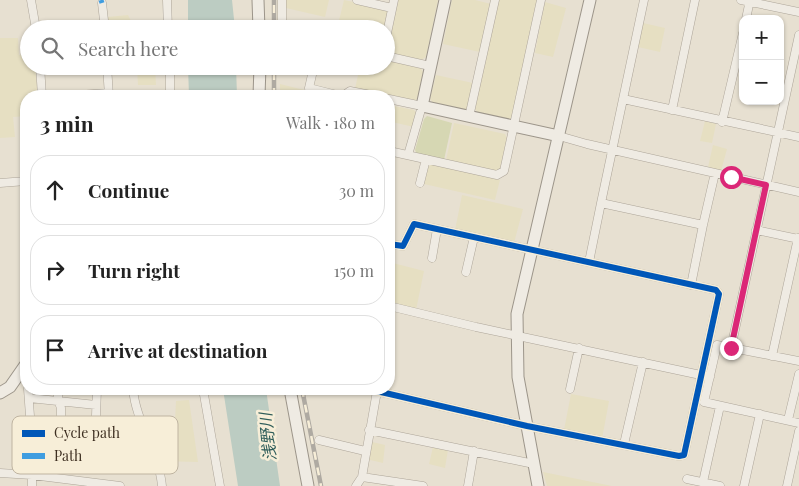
<!DOCTYPE html>
<meta charset="utf-8">
<style>
:root{--surface:#fff;--page:#f6f6f6;--text:#222;--muted:#767676;--line:#e0e0e0}
body{margin:0;font-family:"Playfair Display","Noto Sans JP",serif;background:var(--page);color:var(--text)}
.controls{position:absolute;right:15px;top:15px;display:grid;overflow:hidden;border-radius:10px;box-shadow:0 1px 4px #0004}
.controls button{width:45px;height:45px;display:grid;place-items:center;padding:0;border:0;border-bottom:1px solid var(--line);background:var(--surface);color:var(--text);font:25px sans-serif}
.stop{position:absolute;width:15px;height:15px;margin:-11px;border:4px solid #db2777;border-radius:50%;background:#fff}
.stop.end{background:#db2777;border-color:#fff;box-shadow:0 1px 5px #0008}
.list{margin:0;padding:0;list-style:none}
h2{display:flex;justify-content:space-between;align-items:center;height:65px;margin:0;padding:0 20px;font-size:21px}
h2 small{font-size:16px;font-weight:400;color:var(--muted)}
.list li{display:grid;grid-template-columns:32px 1fr auto;gap:15px;align-items:center;box-sizing:border-box;height:70px;margin:0 10px 10px;padding:0 10px;border:1px solid var(--line);border-radius:20px}
.list b{display:block;font-size:19px;white-space:nowrap}
.list em{font-size:16px;font-style:normal;color:var(--muted)}
.icon{flex:none;width:28px;height:28px;fill:none;stroke:currentColor;stroke-width:2;stroke-linecap:round;stroke-linejoin:round}
.map{position:relative;flex:none;width:799px;height:486px;overflow:hidden}
.search{position:absolute;background:var(--surface);box-shadow:0 1px 4px #0004;left:20px;top:20px;width:375px;height:55px;display:flex;align-items:center;gap:12px;box-sizing:border-box;padding:0 18px;border-radius:28px;color:var(--muted);font-size:19px}
.panel{position:absolute;background:var(--surface);box-shadow:0 1px 4px #0004;left:20px;top:90px;width:375px;height:305px;border-radius:20px}
.map>svg:first-child{display:block}
.farmland{fill:#e6dfc2}
.green{fill:#d6d7b3}
.water{fill:#bcccc2}
.lines{fill:none;stroke-linecap:round;stroke-linejoin:round}
.street-casing{stroke:#ada599;stroke-width:9}
.secondary-casing{stroke:#9c958a;stroke-width:13}
.street{stroke:#efebe3;stroke-width:8}
.secondary{stroke:#efebe3;stroke-width:11}
.rail-casing{stroke:#afaaa2;stroke-width:4.5}
.rail{stroke:#f7eed8;stroke-width:2.5;stroke-dasharray:8;stroke-linecap:butt}
.quiet{stroke:#3f9de0;stroke-width:5;stroke-dasharray:10 5;stroke-linecap:butt}
.cycleway-casing{stroke:#f7eed8;stroke-width:9}
.cycleway{stroke:#0057b8;stroke-width:6}
.route{stroke:#db2777;stroke-width:6}
.labels{text-anchor:middle;dominant-baseline:central;stroke-width:5;stroke-linejoin:round;paint-order:stroke}
.water-label{font-size:16px;font-style:italic;fill:#2f5d5a;stroke:#f7eed8}
.key{fill:#f7eed8;stroke:#bfb4a1;stroke-width:1}
.key-label{font-size:14px;fill:#3d2e20}
</style>
<div class="map">
<svg width="799" height="486" viewBox="0 0 799 486">
<rect width="100%" height="100%" fill="#e7e0d1"/>
<path class="farmland" d="M286,0H329L325,17L286,8Z
M344,0L387,9L389,15L386,29H337Z
M398,0H438L426,57L421,60L390,54L388,49Z
M452,0H475L491,4L480,52L443,44Z
M499,0H537L538,2L512,117L509,120L477,112L475,109Z
M545,2L566,8L553,57L535,53Z
M128,15L131,21L152,20L153,29H109L108,17Z
M643,23L665,28L660,52L638,47Z
M0,38H18L19,55H29V66H35L38,96H26V116L13,117L15,137L0,138Z
M386,60L420,67L423,72L417,99L411,102L355,89L360,66H386Z
M137,66H155L156,85H138Z
M436,75L473,83L467,109L464,110L434,104L430,99Z
M280,84L304,90V96H280Z
M389,105L414,110L417,114L414,127L392,122L389,137Z
M705,121L716,124L712,143L700,141Z
M454,123L505,134L507,138L500,169L497,171L446,160Z
M713,145L727,149L721,171L708,167Z
M432,164L500,180L495,200L424,184L428,167Z
M462,195L523,209L514,243L455,230Z
M389,262L424,271L416,310L389,303Z
M571,394L609,401L602,439L564,430Z
M189,400L198,462L159,461L152,441L163,439V421H175L176,401Z
M368,441L385,445L383,463L366,459Z
M433,447L448,450L445,468L429,464Z
M543,472L612,486H547Z"/>
<path class="green" d="M427,116L452,123L444,160L417,154L415,150L424,119Z"/>
<path class="water" d="M188,0H232L235,29H188Z
M188,66H236L237,96H189Z
M223,389H266L280,486H238Z"/>
<g class="lines">
<g class="street-casing">
<path id="street" d="M31,0L36,29
M167,0L168,29
M282,0V29
M357,0L392,8
M644,0L601,203L703,225L715,173
M741,0L799,12
M102,3L105,29
M746,19L750,0
M386,38L394,0
M386,56L430,66
M40,66L42,96
M107,66L109,96
M170,66V96
M314,66L309,88L341,96
M65,96L108,93
M343,96L350,91L376,96
M389,99L422,106L408,155
M623,99L799,137
M672,110L695,0
M469,117L495,0
M722,122L743,33
M559,136L587,144L799,192
M389,151L497,175L504,171L541,0
M0,183L26,181
M420,183L426,159
M756,230L799,239
M432,258L437,229
M589,262L601,203
M466,272L474,237
M691,285L703,225
M389,306L476,327L710,377
M731,348L799,35
M772,356L798,238
M799,361L717,345L704,402L799,423
M28,389L32,443V486
M58,389V400L61,408V443
M133,389C136,423 159,452 162,486
M203,389L220,486
M368,389L527,426L679,456L684,455L719,294L716,290L414,224L403,246L389,244
M570,389L579,348
M29,398L96,405
M788,420L799,374
M369,430L534,464
M319,440L365,451
M32,443H90L95,442L97,389
M624,444L643,362
M0,473L32,475L120,486
M362,477L423,486
M687,479L720,486
M703,482L720,406
M356,486L362,477L377,391
M468,486L474,451
M744,486L760,414
M787,486L799,431"/>
</g>
<g class="secondary-casing">
<path id="secondary" d="M258,0L259,29
M445,0L422,106L559,136
M259,96L260,66
M290,389L308,486
M0,393L10,387L26,364
M538,486L518,377L517,314L590,0"/>
</g>
<use href="#street" class="street"/>
<use href="#secondary" class="secondary"/>
<g class="rail-casing">
<path id="rail" d="M274,29V0
M274,96V66
M302,389L321,486"/>
</g>
<use href="#rail" class="rail"/>
<path class="quiet" d="M101,0L102,3"/>
<g class="cycleway-casing">
<path id="cycleway" d="M368,389L527,426L679,456L684,455L719,294L716,290L414,224L403,246L389,244"/>
</g>
<use href="#cycleway" class="cycleway"/>
</g>
<g class="lines">
<path class="route" d="M731,177L766,185L731,348"/>
</g>
<g class="labels">
<g class="water-label">
<text transform="translate(267 437) rotate(-96)">浅野川</text>
</g>
</g>
<rect x="12" y="416" width="166" height="58" rx="8" class="key"/>
<rect x="22" y="430" width="23" height="7" fill="#0057b8"/>
<rect x="22" y="453" width="23" height="6" fill="#3f9de0"/>
<g class="key-label">
<text x="54" y="438">Cycle path</text>
<text x="54" y="461">Path</text>
</g>
</svg>
<div class="controls">
<button>+</button>
<button>−</button>
</div>
<div class="stop" style="left:731px;top:177px"></div>
<div class="stop end" style="left:731px;top:348px"></div>
<div class="search"><svg class="icon" aria-label="search" viewBox="0 0 24 24"><circle cx="10" cy="10" r="6"/><path d="M15 15l6 6"/></svg>Search here</div>
<section class="panel">
<h2>3 min<small>Walk · 180 m</small></h2>
<ul class="list">
<li><svg class="icon" aria-label="ahead" viewBox="0 0 24 24"><path d="M12 20V5M6 11l6-6 6 6"/></svg><div><b>Continue</b></div><em>30 m</em></li>
<li><svg class="icon" aria-label="right" viewBox="0 0 24 24"><path d="M7 20v-9h11M14 6l5 5-5 5"/></svg><div><b>Turn right</b></div><em>150 m</em></li>
<li><svg class="icon" aria-label="arrive" viewBox="0 0 24 24"><path d="M6 21V4h12l-3 4 3 4H6"/></svg><div><b>Arrive at destination</b></div></li>
</ul>
</section>
</div>
